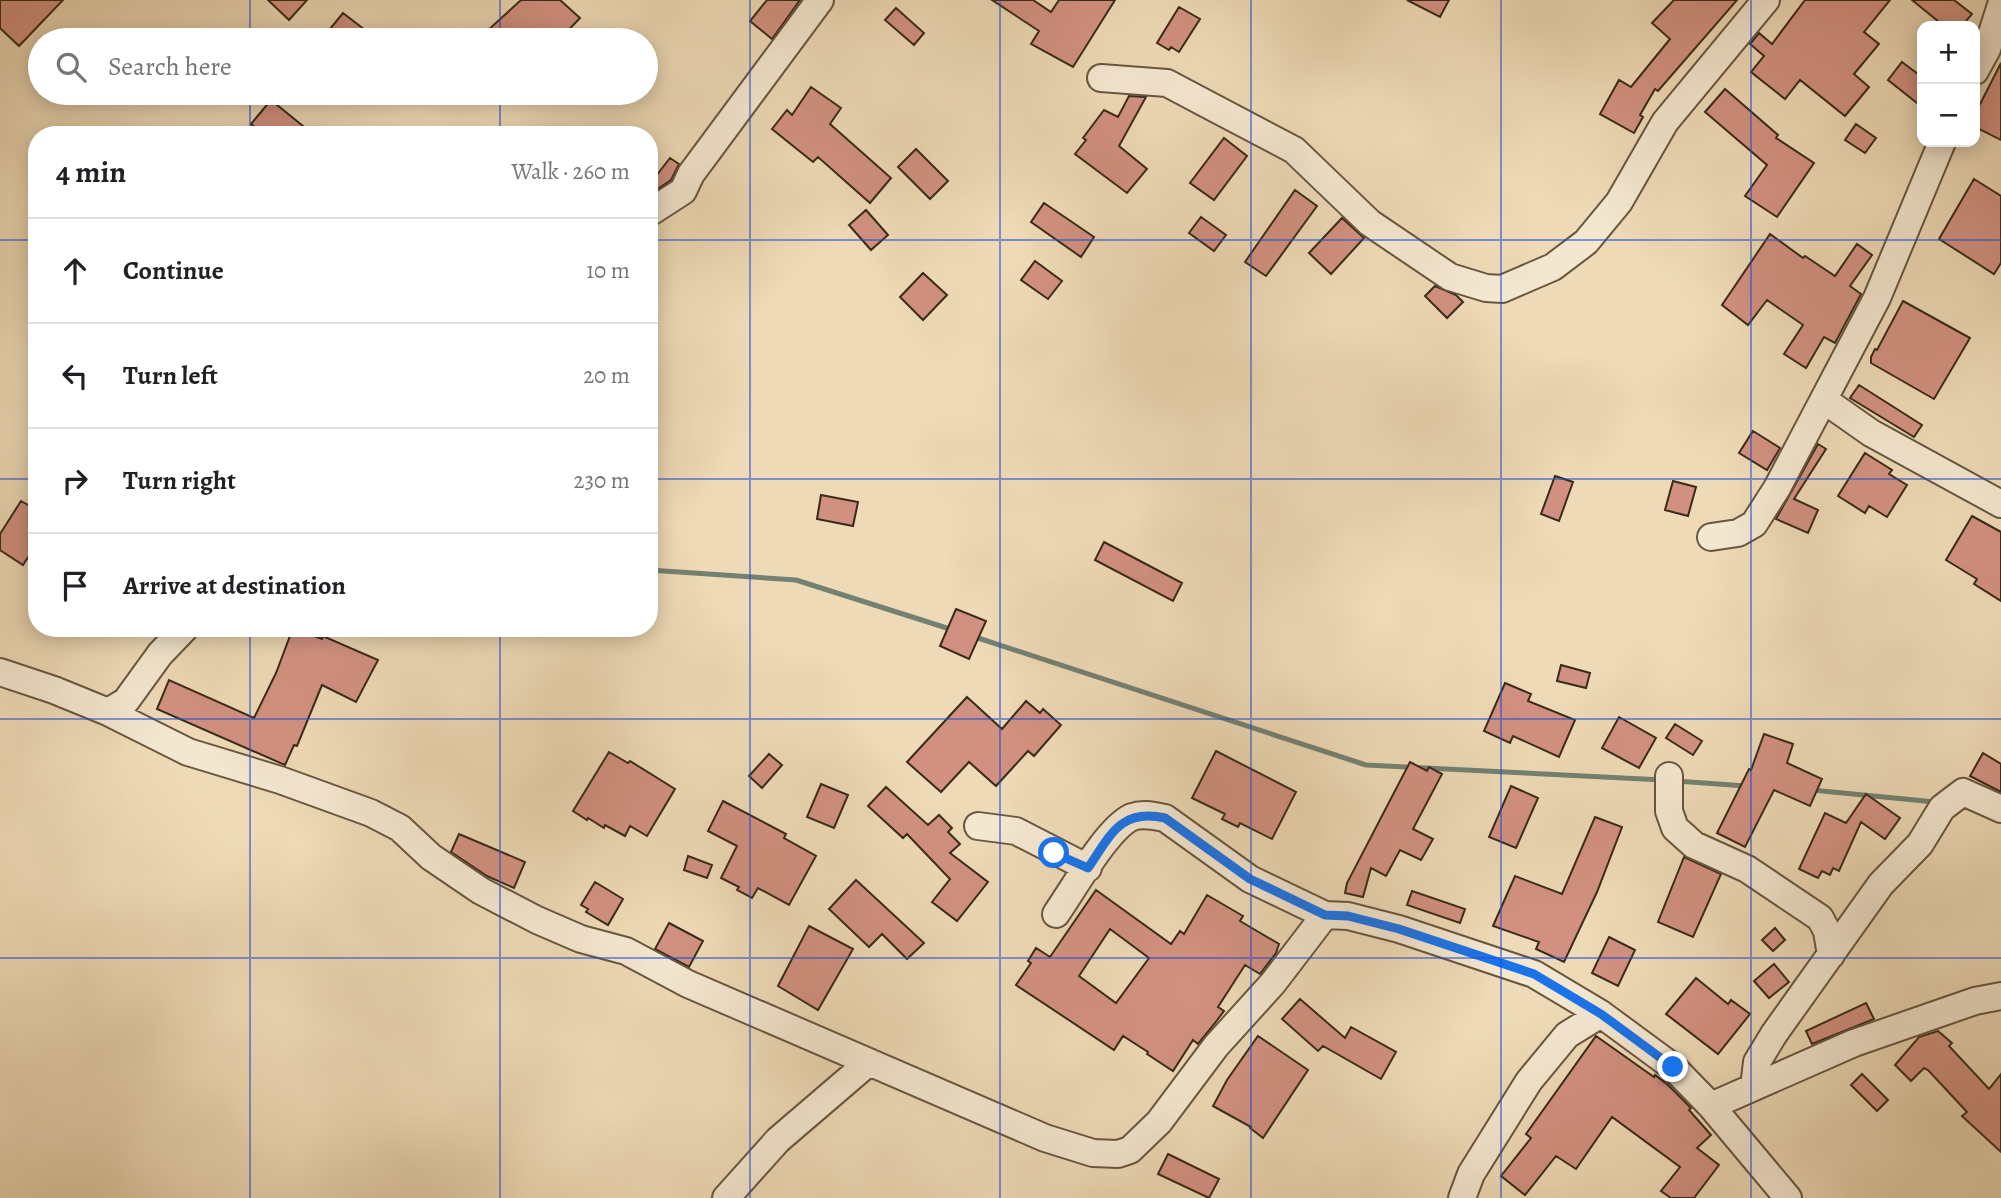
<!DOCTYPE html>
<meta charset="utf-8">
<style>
:root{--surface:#fff;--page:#f2f2f2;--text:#202124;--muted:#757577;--line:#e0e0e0}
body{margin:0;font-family:Alegreya,serif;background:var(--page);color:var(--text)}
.controls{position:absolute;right:21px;top:21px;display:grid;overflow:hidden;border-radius:14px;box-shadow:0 4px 18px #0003}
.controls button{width:63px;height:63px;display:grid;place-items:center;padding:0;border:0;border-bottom:2px solid var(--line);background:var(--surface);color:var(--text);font:35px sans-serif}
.stop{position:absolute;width:21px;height:21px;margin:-16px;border:5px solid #1a73e8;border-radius:50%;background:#fff}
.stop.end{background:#1a73e8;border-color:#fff;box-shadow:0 2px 7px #0008}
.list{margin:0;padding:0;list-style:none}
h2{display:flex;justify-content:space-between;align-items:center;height:91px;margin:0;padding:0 28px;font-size:30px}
h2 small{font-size:23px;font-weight:400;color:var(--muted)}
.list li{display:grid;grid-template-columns:46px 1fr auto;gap:21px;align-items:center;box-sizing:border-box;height:105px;padding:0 28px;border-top:2px solid var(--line)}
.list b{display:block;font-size:26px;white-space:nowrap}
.list em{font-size:23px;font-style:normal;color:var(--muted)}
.icon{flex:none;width:38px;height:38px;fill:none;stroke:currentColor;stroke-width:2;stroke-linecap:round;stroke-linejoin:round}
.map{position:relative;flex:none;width:2001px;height:1198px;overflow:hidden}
.search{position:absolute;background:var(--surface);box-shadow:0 4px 18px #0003;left:28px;top:28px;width:630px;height:77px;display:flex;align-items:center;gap:18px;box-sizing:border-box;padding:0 24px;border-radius:38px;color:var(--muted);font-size:26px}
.panel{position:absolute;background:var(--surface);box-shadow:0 4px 18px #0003;left:28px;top:126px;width:630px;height:511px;border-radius:28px}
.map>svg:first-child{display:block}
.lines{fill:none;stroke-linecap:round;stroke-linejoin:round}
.stream{stroke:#738172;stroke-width:5}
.building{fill:#d29180;stroke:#3a2a19;stroke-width:2;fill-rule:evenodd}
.minor-casing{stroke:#675640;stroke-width:30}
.minor{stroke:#f4e7d0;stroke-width:26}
.route{stroke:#1a73e8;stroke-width:9}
.grid{fill:none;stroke:#1d4ed8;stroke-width:2;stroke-opacity:0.55}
</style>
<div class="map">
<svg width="2001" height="1198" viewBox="0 0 2001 1198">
<rect width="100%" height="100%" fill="#eedab6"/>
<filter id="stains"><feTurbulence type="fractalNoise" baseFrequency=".00286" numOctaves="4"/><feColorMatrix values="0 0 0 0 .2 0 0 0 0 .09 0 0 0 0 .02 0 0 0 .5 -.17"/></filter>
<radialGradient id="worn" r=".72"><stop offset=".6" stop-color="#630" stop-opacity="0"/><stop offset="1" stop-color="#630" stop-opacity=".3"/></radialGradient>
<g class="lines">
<path class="stream" d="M649,570L796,580L953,630
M972,636L1366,765L1663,780
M1676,781L1746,786
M1812,790L1935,802"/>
</g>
<path class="building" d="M0,0H63L19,46L0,28Z
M268,0H307L289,20Z
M521,0H560L580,18L559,40H495L487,31Z
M767,0H800L772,39L750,21Z
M992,0H1033L1051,12L1059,0H1115L1073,67L1031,44L1039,31Z
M1407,0H1449L1440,17Z
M1674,0H1737L1658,91L1655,89L1640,115L1643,117L1634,133L1600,114L1619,80L1631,87L1670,39L1652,23Z
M1805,0H1890L1864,32L1879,44L1854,74L1869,87L1845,116L1800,80L1785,99L1751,72L1764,56L1750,44L1759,33L1772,44Z
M1912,0H1954L1972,14L1962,26H1944Z
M1179,7L1200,19L1179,52L1171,47L1169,50L1157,43Z
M896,8L924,33L914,45L885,20Z
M343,13L378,40H321Z
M1902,62L1922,77V107L1888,80Z
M2001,63V140L1975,127V114Z
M811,87L841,108L830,124L891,178L870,203L818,157L813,162L772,129L787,110L792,115Z
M1725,89L1778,135L1776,138L1814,163L1777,217L1745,196L1767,165L1705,112Z
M1129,96L1146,97L1119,146L1147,169L1127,193L1075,154L1086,140L1083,138L1104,110L1118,117Z
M271,100L314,135H265L251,124Z
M1856,124L1876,138L1865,153L1845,140Z
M1224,138L1247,156L1214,200L1190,183Z
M916,149L948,181L930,199L898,167Z
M670,158L679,164L671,180L656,190L649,185Z
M1974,179L2001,196V263L1994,274L1939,239Z
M1295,190L1317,206L1266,276L1245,262Z
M1044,203L1094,237L1081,257L1031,222Z
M866,210L888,235L871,250L849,225Z
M1201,217L1226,235L1214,251L1189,233Z
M1342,218L1364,238L1331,274L1309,253Z
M1770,234L1803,258L1805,256L1835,276L1857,244L1872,255L1850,286L1861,294L1835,343L1824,337L1806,368L1784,354L1803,325L1767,300L1748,325L1722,305Z
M1035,261L1062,281L1048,299L1021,280Z
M923,273L947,295L923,320L900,297Z
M1435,286L1456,295L1463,302L1447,318L1425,296Z
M1903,301L1970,338L1934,399L1871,363V357L1875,349L1877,350Z
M1859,385L1922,425L1914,437L1850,398Z
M1753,431L1780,448L1767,470L1739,453Z
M1818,444L1826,449L1794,499L1818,510L1808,533L1776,519Z
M1865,453L1892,470L1889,474L1907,485L1887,517L1869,506L1865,513L1838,496Z
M1555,476L1573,482L1559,521L1541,514Z
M1673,481L1696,487L1688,516L1665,510Z
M821,495L858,502L853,526L817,519Z
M21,501L37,510V543L23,565L0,550V534Z
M1972,516L2001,532V601L1974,584L1977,579L1946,560Z
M1104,542L1182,583L1173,601L1095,560Z
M956,609L986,621L969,659L940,646Z
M293,628L322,639L323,636L378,660L356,702L322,685L297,746L294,745L285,765L157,709L169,680L254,718L276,673Z
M1561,665L1590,673L1586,688L1557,681Z
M1505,683L1531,694L1528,701L1575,720L1559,757L1513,736L1510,743L1484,731Z
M967,697L1002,729L1026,701L1040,713L1043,709L1061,725L1034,756L1028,751L996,786L969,762L941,792L907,762Z
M1619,717L1656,738L1639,768L1602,748Z
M1675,724L1702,741L1693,755L1666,738Z
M1764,734L1793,744L1787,763L1822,779L1810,806L1774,790L1745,847L1717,833L1749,769L1751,770Z
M1216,751L1296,792L1272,839L1240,823L1238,827L1222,819L1225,814L1192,798Z
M609,752L628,763L630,761L675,789L647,836L630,826L625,836L605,825L604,828L588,818L587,820L573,811Z
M1983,753L2001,764V792L1970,776Z
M769,754L782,765L762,788L749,776Z
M1410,762L1427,771L1429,767L1442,774L1413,829L1433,839L1421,860L1400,850L1386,876L1371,868L1363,897L1345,893L1347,883Z
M821,784L848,795L834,828L807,817Z
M1511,786L1538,798L1516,848L1489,837Z
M886,787L928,825L939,815L952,828L948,832L960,844L950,853L988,882L957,921L932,902L950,879L907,834L903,838L868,806Z
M1866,794L1900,818L1885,839L1861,822L1839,871L1833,868L1830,875L1822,871L1818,878L1799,869L1825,813L1846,823Z
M723,801L786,834L784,838L816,856L789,905L758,888L752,898L737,890L739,887L721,878L737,846L708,831Z
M1595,817L1622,827L1597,892L1564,962L1536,949L1539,942L1493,926L1515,876L1562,894Z
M459,834L525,862L514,888L487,876L451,852Z
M688,856L712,865L707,878L684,870Z
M1684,857L1721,874L1693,937L1658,922Z
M856,880L924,943L907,959L882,934L869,947L829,909Z
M595,882L623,899L608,925L586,912L588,909L581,905Z
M1096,890L1171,944L1180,931L1184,934L1207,895L1243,916L1240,921L1279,944L1276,953L1260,974L1245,965L1218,1007L1224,1011L1215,1023L1198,1044L1193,1040L1173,1071L1147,1054L1148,1052L1123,1036L1114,1050L1016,985L1031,963L1028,961L1036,948L1050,957ZM1110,929L1149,958L1116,1003L1079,976Z
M1412,891L1465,909L1460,923L1407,905Z
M669,923L703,941L689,967L655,949Z
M809,926L853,949L818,1010L778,986Z
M1775,928L1785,940L1773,951L1762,940Z
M1609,937L1635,950L1618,986L1592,973Z
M1774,964L1789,982L1769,998L1754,981Z
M1696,978L1728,1004L1731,1000L1750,1014L1718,1054L1666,1014Z
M1300,999L1345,1038L1351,1027L1396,1052L1381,1079L1323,1046L1318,1051L1282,1019Z
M1866,1003L1874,1019L1812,1044L1806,1031Z
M1938,1031L1952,1043L1949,1046L1989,1089L2001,1074V1152L1962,1116L1967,1112L1928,1070L1924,1068L1911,1081L1895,1065L1919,1037Z
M1258,1036L1308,1070L1263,1138L1250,1128L1251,1127L1213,1106L1227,1080Z
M1596,1036L1654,1077L1655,1075L1667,1084L1691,1108L1689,1110L1711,1135L1697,1148L1719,1165L1694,1198H1671L1661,1191L1680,1167L1612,1117L1576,1169L1556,1156L1525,1195L1501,1176L1531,1138L1526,1134Z
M1862,1074L1888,1100L1877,1111L1851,1085Z
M1168,1154L1219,1179L1209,1198L1158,1174Z"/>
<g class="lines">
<g class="minor-casing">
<path id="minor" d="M1975,71L1987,49L2001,5
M1101,78L1167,83L1218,110L1294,150L1370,223L1450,277L1486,288L1502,289L1553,267L1586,242L1619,202L1665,122L1766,0
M649,213L683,191L691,174L820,0
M1824,400L1871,433L2001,504
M1711,537L1738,533L1754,524L1777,488L1877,298L1942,142
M0,672L54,690L108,712L126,701L160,654L185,628
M108,712L188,752L280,780L371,813L400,828L431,857L481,891L537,920L581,939L626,951L688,984L1045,1138L1093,1153L1118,1154L1130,1150L1159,1122L1216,1046L1273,983L1325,915
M1669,776V811L1675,828L1694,845L1747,869L1820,918L1827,931L1831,955
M978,826L1016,831L1088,868
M1056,914C1073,890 1107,828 1132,817C1143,813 1154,816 1165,818L1250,879L1325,915L1348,916L1399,929L1534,974L1601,1014L1673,1067L1711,1106L1788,1198
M1754,1087L1757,1062L1774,1034L1881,884L1920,844L1942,808L1963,792L2001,809
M1711,1106L1854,1043L1975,1001L2001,996
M726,1198L778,1140L869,1062
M1462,1198L1471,1174L1529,1081L1567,1035L1601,1014"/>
</g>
<use href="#minor" class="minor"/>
</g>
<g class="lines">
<path class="route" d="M1054,853L1088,868C1110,836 1120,808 1165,818L1250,879L1325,915L1348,916L1399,929L1534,974L1601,1014L1673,1067"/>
</g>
<path class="grid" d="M250,0V40M500,0V40M750,0V1198M1000,0V1198M1251,0V1198M1501,0V1198M1751,0V1198M250,93V135M500,93V135M0,240H37M649,240H2001M0,479H37M649,479H2001M250,628V1198M500,628V1198M0,719H2001M0,958H2001"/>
<rect width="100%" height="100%" filter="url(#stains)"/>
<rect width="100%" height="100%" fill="url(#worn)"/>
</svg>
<div class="controls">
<button>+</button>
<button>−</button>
</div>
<div class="stop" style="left:1054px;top:853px"></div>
<div class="stop end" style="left:1673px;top:1067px"></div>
<div class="search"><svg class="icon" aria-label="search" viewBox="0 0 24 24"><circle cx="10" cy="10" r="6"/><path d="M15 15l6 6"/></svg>Search here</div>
<section class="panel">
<h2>4 min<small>Walk · 260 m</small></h2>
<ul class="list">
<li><svg class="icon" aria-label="ahead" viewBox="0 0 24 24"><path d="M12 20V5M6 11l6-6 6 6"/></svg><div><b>Continue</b></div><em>10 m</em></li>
<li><svg class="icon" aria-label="left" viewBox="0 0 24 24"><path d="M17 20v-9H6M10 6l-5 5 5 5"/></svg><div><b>Turn left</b></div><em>20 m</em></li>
<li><svg class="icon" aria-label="right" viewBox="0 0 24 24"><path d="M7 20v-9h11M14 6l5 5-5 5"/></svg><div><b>Turn right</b></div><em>230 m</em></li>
<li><svg class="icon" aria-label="arrive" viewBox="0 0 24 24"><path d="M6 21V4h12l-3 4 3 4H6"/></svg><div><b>Arrive at destination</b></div></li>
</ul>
</section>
</div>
